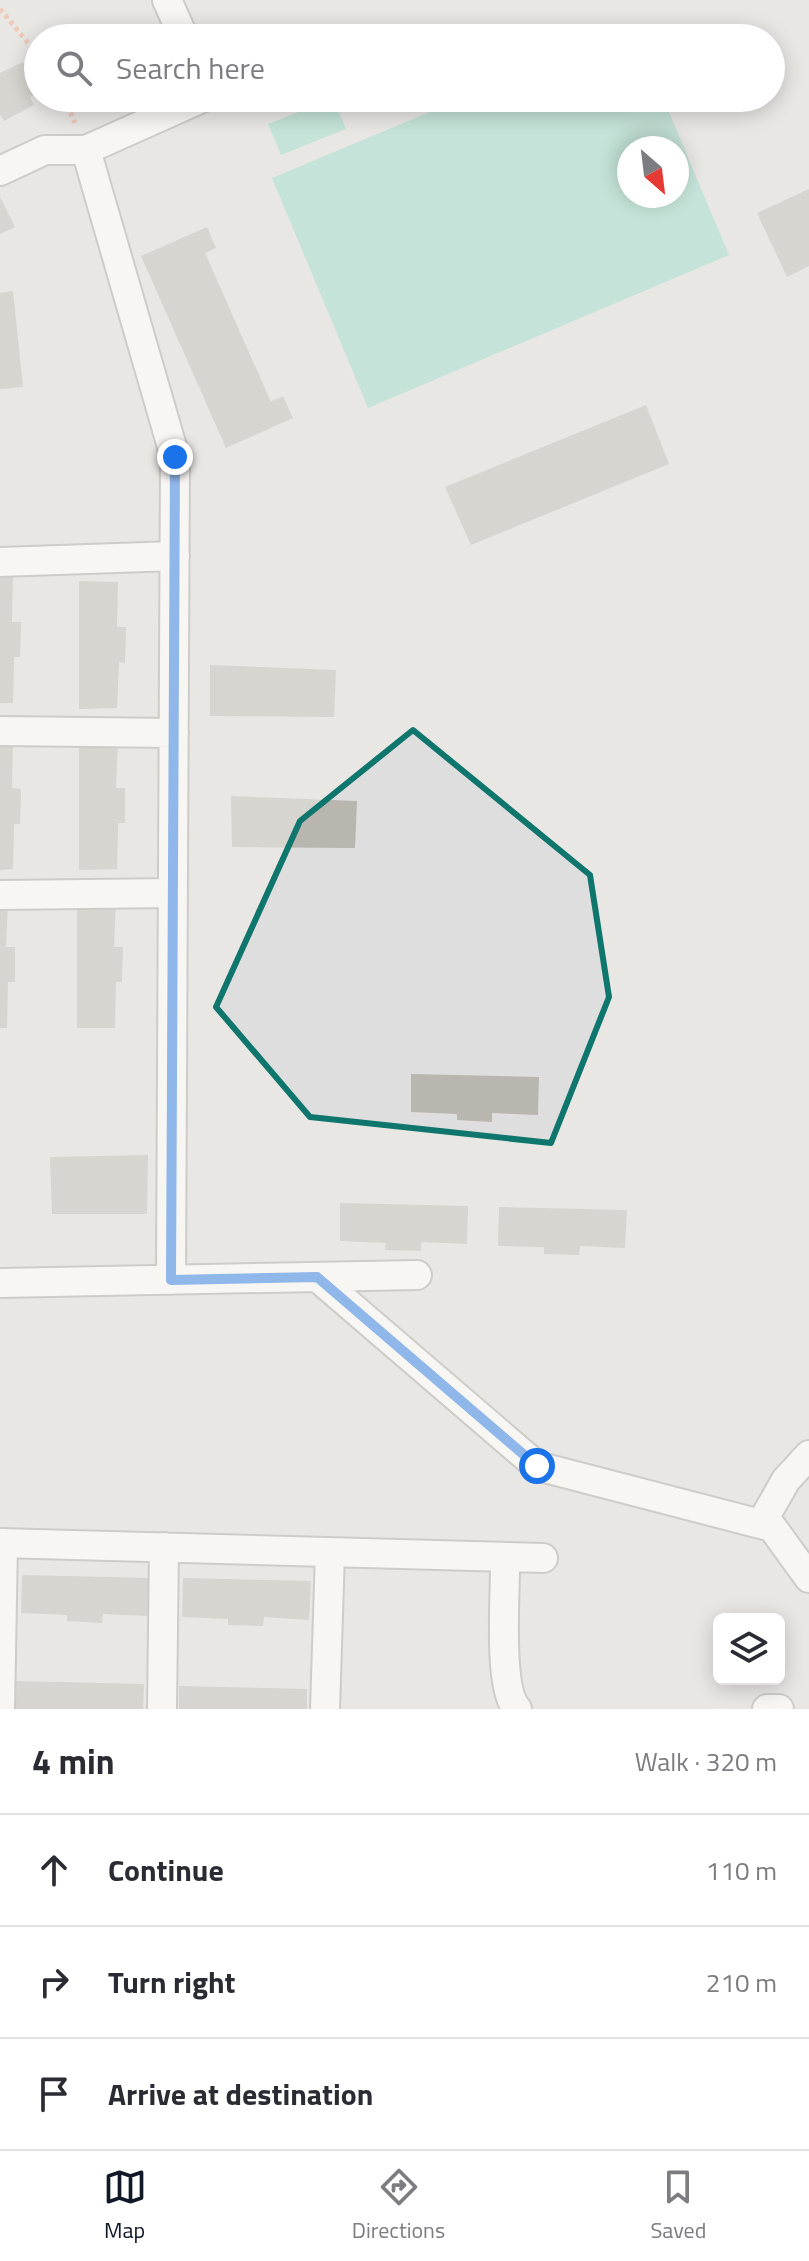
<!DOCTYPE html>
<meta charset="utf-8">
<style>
:root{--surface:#fff;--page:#f2f2f3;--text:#2b2b33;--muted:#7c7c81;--line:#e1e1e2;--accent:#111827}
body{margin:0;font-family:"Titillium Web",sans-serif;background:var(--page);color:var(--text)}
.controls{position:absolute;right:24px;bottom:24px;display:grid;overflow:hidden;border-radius:12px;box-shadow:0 4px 20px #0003}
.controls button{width:72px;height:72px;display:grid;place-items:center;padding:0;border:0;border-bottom:2px solid var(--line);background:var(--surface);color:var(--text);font:40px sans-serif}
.compass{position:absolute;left:617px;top:136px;width:72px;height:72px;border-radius:50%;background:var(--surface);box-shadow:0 4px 20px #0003;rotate:152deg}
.stop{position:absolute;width:24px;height:24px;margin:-18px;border:6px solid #1a73e8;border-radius:50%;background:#fff}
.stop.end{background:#1a73e8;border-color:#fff;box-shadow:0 2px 8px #0008}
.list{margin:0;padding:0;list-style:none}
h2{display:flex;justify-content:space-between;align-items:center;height:104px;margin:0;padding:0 32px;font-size:34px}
h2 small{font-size:26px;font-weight:400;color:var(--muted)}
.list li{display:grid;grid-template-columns:52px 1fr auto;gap:24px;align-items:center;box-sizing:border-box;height:112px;padding:0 32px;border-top:2px solid var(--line)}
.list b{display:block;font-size:30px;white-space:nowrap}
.list em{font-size:26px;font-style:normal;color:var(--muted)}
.icon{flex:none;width:44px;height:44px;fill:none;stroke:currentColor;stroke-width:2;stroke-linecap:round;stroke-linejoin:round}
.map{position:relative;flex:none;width:809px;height:1709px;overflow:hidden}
.search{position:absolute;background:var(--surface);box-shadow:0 4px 20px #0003;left:24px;right:24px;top:24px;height:88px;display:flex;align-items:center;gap:20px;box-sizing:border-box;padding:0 28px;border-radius:44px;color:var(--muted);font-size:30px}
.sheet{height:440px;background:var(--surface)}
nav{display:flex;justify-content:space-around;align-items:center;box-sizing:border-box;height:112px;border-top:2px solid var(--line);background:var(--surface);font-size:22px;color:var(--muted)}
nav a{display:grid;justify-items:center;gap:4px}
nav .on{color:var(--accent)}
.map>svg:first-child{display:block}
.residential{fill:#dfdede;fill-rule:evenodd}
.pitch{fill:#90d6c4;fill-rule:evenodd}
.building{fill:#b9b5af}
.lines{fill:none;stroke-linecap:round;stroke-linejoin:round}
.street-casing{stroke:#a2a2a2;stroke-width:32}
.path{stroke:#eb997f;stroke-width:5;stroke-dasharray:4 4;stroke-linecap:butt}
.street{stroke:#fff;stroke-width:28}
.route{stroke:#1a73e8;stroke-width:10}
.marked{fill:none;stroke:#0f766e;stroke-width:6;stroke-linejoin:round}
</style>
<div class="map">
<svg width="809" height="1709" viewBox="0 0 809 1709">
<rect width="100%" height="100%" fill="#f0efe9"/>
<path class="residential" d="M0,0H809V1709H0ZM38,38H771V98H38ZM629,148H677V196H629ZM719,1619H779V1679H719Z"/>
<path class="pitch" d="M333,98L346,129L281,155L268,124Z
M463,98H663L729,255L368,408L272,178ZM677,148V196H629V148Z"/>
<path class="building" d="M23,62L38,93L30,97L34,105L4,121L0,114V73Z
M809,189V266L787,277L757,213Z
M0,197L15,227L0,234Z
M207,227L216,248L205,253L271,402L283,396L293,418L226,448L141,256Z
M13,291L23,387L0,389V293Z
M646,405L669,464L471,545L445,487Z
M0,577H13L12,622H21L20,657H14L13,703H0Z
M79,581L118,582L117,627H126L125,663L119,662L117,708L79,709Z
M210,665L336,670L334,717L210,716Z
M79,742L118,743L116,788H125V823H118L117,869L79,870Z
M0,743H13L12,788L21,789L20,824H14L13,869L0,870Z
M231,796L357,801L355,848L232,847Z
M0,901H8L6,947H15V982H8L7,1028H0Z
M77,901H116L114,947H123L122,982H116L115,1028H77Z
M411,1074L539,1077L538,1115L492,1113V1122L457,1120V1114L411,1112Z
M148,1155L147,1214H52L50,1157Z
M340,1203L468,1206L467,1244L421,1242V1251L385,1250L386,1243L340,1241Z
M499,1207L627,1210L625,1248L580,1246L579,1255L544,1254V1247L498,1246Z
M22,1575L150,1578L148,1616L103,1614L102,1623L67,1621V1615L21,1613Z
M183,1578L311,1581L309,1620L264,1617L263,1626L228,1625V1619L182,1617Z
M16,1681L144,1684L143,1709H16Z
M179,1686L307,1689V1709H179Z"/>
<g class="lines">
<g class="street-casing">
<path id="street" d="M167,0L184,38
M0,171L45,150H86
M0,562L175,556
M0,731L174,733
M0,895L173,893
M317,1277L537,1466L772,1527L809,1578
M171,1280L175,457L86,150L202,98
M0,1283L417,1275
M761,1524L786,1480L809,1455
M0,1543L543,1558
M505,1557C506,1589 497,1687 517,1709
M0,1709L3,1543
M162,1709L164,1547
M325,1709L330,1552
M767,1709H779"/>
</g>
<path class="path" d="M0,9L38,55
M64,98L75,123"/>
<use href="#street" class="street"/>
</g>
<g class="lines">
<path class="route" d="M175,457L171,1280L317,1277L537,1466"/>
</g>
<path d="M0 0H809V1709H0ZM413,730L590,875L609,997L551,1143L310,1117L216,1007L300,821Z" fill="#f0efe9" fill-opacity=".55" fill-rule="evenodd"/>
<path class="marked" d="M413,730L590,875L609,997L551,1143L310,1117L216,1007L300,821Z"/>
</svg>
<div class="controls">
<button><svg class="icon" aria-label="layers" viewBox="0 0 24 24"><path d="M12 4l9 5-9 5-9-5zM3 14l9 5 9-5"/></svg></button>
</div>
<svg class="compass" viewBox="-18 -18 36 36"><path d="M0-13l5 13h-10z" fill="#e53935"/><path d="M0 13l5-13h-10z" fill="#7c7c81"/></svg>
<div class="stop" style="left:537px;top:1466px"></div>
<div class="stop end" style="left:175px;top:457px"></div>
<div class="search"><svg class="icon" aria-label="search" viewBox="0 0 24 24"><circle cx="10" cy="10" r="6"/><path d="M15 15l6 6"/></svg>Search here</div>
</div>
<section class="sheet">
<h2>4 min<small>Walk · 320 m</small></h2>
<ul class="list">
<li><svg class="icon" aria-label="ahead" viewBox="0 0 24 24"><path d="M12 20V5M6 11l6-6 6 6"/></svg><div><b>Continue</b></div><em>110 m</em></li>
<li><svg class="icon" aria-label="right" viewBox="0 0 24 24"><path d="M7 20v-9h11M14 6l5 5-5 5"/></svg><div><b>Turn right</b></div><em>210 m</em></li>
<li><svg class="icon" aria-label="arrive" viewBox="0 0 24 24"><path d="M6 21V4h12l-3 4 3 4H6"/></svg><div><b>Arrive at destination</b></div></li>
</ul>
</section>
<nav>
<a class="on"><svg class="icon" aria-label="map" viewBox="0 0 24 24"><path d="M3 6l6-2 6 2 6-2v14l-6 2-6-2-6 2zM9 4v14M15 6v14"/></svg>Map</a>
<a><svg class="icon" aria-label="directions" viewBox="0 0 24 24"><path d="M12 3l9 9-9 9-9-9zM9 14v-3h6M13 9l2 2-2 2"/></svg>Directions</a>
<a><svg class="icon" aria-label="saved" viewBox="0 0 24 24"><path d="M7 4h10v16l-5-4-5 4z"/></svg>Saved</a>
</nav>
